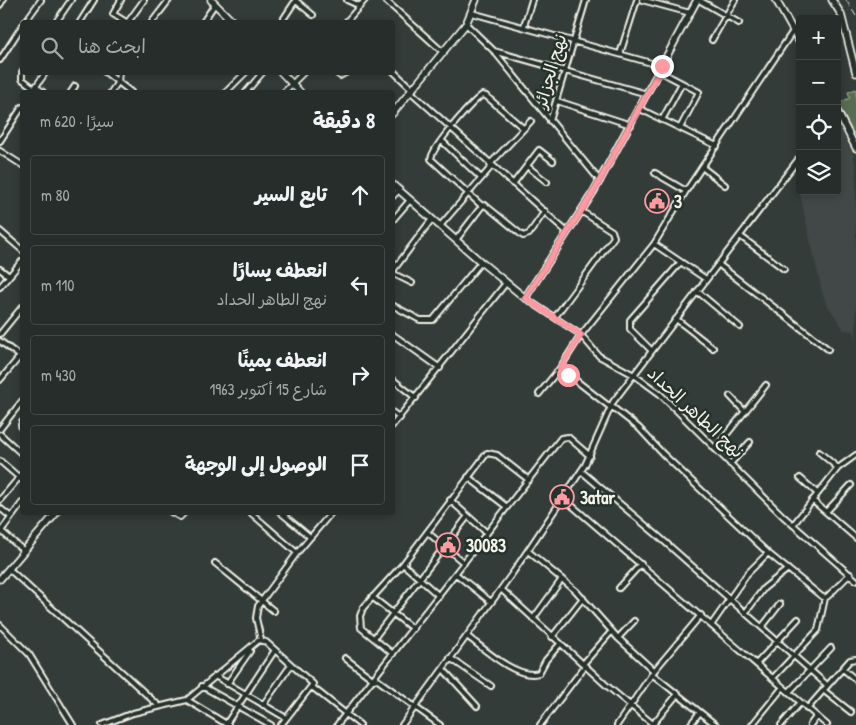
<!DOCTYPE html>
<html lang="ar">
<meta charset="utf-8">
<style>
:root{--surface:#262d2b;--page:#2e3533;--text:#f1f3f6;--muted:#a4a8a9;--line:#424947}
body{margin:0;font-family:"Patrick Hand","Playpen Sans Arabic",sans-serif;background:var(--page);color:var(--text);direction:rtl}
.controls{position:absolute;right:15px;top:15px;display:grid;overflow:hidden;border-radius:5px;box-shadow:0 2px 8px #0003}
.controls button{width:45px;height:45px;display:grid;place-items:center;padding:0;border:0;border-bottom:1px solid var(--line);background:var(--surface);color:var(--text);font:25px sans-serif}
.stop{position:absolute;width:15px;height:15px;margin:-11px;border:4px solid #ff9aa2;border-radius:50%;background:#fff}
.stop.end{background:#ff9aa2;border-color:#fff;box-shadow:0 1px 5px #0008}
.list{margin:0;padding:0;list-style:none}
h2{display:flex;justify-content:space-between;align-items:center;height:65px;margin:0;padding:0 20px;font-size:21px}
h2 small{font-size:16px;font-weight:400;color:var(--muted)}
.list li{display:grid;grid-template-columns:32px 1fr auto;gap:15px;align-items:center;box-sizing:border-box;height:80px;margin:0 10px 10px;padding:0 10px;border:1px solid var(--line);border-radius:5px}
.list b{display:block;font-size:19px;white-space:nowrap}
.list p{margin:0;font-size:16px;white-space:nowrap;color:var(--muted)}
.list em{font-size:16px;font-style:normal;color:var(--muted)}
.icon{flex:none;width:28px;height:28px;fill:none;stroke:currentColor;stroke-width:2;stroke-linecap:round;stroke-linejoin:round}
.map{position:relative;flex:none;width:856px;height:725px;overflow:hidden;direction:ltr}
.search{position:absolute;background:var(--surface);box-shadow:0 2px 8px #0003;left:20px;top:20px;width:375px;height:55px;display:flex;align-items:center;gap:12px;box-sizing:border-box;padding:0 18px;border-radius:5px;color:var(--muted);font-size:19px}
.panel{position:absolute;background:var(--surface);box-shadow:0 2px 8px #0003;left:20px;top:90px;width:375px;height:425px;border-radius:5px;direction:rtl}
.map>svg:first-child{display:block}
.built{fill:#424647}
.green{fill:#596d50;stroke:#a6af9c}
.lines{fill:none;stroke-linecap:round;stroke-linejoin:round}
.street-casing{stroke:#f4f1e8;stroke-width:8}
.secondary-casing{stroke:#f4f1e8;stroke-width:9}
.street{stroke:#26332d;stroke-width:4}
.secondary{stroke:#26332d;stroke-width:5.5}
.rail{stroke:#f4f1e8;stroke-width:1;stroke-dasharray:8 4;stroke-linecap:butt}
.route{stroke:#ff9aa2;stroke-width:6}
.labels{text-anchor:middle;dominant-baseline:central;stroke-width:5;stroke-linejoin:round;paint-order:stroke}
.street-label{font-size:18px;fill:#f4f1e8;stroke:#26332d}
.poi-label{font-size:18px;font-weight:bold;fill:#f4f1e8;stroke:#26332d;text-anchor:start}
</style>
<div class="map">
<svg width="856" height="725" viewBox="0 0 856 725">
<rect width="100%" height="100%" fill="#333c39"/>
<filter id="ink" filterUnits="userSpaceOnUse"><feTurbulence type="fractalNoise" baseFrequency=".02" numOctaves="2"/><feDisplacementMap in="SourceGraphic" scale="10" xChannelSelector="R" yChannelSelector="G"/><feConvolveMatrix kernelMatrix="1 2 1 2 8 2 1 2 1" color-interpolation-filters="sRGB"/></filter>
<g filter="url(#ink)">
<path class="built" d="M837,121L853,154L856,167V345L854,331L844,330L826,303L822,292L794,168L800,161V191H837Z"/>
<path class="green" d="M856,89V132L853,133L838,104L842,102L839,97L843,101L850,98L848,92Z"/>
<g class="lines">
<g class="street-casing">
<path id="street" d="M121,0L113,14L126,22
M295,0L313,15
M347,0L360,6
M385,0L444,53
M642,0L690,13
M699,0L739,23
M0,5L3,0
M472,13L662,66
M284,18L296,0
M25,22L41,0
M56,22L71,0
M80,22L94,0
M128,22L144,0
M152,22L169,0
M203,22L215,4
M346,22L365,0
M466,24L494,51L600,181
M524,26L532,0
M712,40L735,0
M494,51L647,94
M620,54L637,0
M0,60L22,26
M392,70L413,90
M659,71L699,92L680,128
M22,72V79L35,89
M105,72L131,92
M335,72L340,76L347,72
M36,87L43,92
M32,92L46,72
M71,92L75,86
M111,92L118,82L119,72
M226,92L246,72
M246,92L263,72
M284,92L304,72
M411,92L567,232
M557,101L631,125
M640,109L717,146
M662,120L682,83
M550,121L586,0
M523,128L486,96L482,95C471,103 432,147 431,159L482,206L485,205L523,236L529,234L545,211
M0,141L22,107
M442,141L481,178
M0,151L22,165
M490,164L531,121
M527,166L547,182
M702,167L725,185
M655,173L686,191
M513,184L539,150L553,161
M392,197L399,190
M392,221L410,200
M440,226L492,166
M0,231L22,250
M740,236L784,269
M456,240L482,206
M654,244L706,279
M718,264L828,349
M0,269L9,276
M392,272L432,219
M392,273L412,283
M0,287L22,261
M697,291L740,327
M525,298L581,335L599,356L634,375L660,394L783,516L856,580
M392,305L420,320H433L481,262
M555,317L614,237L612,231L581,211
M676,319L713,348
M0,334L22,307
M392,334L440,368
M0,341L21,357
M652,351L630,329V320L680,263
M560,368L610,407
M392,379L416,398
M0,380L22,354
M539,394L560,368L581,335L654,244L686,191L793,31
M730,396L745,412
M611,406L639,428L663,454L768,553L821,596L825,598L828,596L850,574
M392,412L400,418
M22,422L21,425L22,429
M392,426L506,283
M0,429L22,401
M0,434L22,454
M715,449L766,385
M0,461L22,480
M730,464L750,442
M838,468L856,455
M581,471L657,535L827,685
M468,477L507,507
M800,478L817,493
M562,497L827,725
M0,500L22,474
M450,500L487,533
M812,500L856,538
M0,508L11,517
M171,512L180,517L185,512
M250,512L297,553
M280,512L310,537
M826,512L851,485
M793,525L838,468L819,452
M0,530L24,551
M1,531L22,503
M427,532L464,563
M528,551L576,591L618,638L654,671
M215,563L274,611
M403,564L439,596
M9,569L159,706
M456,574L491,602
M619,588L641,564
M501,589L606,685L654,725
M372,597L413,629
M746,612L764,588L788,569
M533,619L562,579
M712,624L747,574L768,553
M0,625L29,654L73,725
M762,627L780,604
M467,636C483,648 517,680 539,673L546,660L560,644
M552,637L583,598
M374,638L468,516
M618,638L634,621
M261,640L256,618L258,606L297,553L332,512
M393,654L361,628L360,616L363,608L403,564L487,453L497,455L529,480
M345,658L374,680
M450,658L491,686
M757,663L798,619
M583,664L612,631
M443,669L477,706
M843,669L856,680
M652,674L716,725
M215,676L286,718
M375,678L440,725
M773,678L818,630L825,598
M227,684L250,651
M202,686L271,725
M312,687L360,725
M823,690L851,712
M789,692L831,648
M187,700L228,725
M263,705L291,665
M807,709L850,660L856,659
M226,724L275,650
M653,724L676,696
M102,725L133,713L187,700L259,640L266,642L313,684L281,725
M337,725L561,438L568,437L590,456
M402,725L514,571L585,465L613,402L800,157
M540,725L585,666
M617,725L654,671L701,615
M690,725L700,712
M752,725L783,687
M781,725L800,703
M810,725L816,717"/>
</g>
<g class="secondary-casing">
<path id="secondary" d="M211,0L233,22
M776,0L800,43
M832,0L841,14L856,73
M281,72L300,92
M837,111L856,148
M392,114L466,24L476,0
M392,184L481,262L525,298L594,191L697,0
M0,579L57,512"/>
</g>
<use href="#street" class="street"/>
<use href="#secondary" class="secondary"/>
<path class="rail" d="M846,0L856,16"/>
</g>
</g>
<g class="lines" filter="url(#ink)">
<path class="route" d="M568,375L560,368L581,335L525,298L594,191L662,66"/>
</g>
<defs>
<g id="civic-ring" transform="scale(1.25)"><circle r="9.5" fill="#26332d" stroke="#ff9aa2" stroke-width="1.5"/><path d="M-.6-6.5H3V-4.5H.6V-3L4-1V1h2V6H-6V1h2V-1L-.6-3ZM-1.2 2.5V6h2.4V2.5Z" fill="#ff9aa2"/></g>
</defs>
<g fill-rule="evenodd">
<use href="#civic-ring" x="657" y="201"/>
<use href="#civic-ring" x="562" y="497"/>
<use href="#civic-ring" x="448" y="545"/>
</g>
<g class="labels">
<g class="street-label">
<text transform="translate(550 71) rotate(-74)">نهج الجزائر</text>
<text transform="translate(696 412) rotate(43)">نهج الطاهر الحداد</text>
</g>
<g class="poi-label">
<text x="674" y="201">3</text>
<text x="580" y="497">3atar</text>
<text x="466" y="545">30083</text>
</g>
</g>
</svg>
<div class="controls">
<button>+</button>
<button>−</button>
<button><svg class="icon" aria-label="locate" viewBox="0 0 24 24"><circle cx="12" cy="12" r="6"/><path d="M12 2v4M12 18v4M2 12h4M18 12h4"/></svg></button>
<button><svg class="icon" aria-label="layers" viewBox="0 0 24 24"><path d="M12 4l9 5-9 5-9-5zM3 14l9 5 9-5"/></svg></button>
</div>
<div class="stop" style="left:568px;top:375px"></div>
<div class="stop end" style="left:662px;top:66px"></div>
<div class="search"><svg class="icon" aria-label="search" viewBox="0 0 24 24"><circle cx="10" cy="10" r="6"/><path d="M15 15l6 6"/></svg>ابحث هنا</div>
<section class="panel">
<h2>8 دقيقة<small>سيرًا · 620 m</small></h2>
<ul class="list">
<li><svg class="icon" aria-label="ahead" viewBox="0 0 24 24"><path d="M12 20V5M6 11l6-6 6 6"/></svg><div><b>تابع السير</b></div><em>80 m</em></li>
<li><svg class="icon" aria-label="left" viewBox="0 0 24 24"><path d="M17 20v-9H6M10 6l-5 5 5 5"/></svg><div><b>انعطف يسارًا</b><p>نهج الطاهر الحداد</p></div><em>110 m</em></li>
<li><svg class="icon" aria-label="right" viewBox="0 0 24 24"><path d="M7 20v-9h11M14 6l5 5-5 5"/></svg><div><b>انعطف يمينًا</b><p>شارع 15 أكتوبر 1963</p></div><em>430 m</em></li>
<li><svg class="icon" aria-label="arrive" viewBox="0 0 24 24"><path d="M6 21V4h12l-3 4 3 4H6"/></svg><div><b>الوصول إلى الوجهة</b></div></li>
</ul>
</section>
</div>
